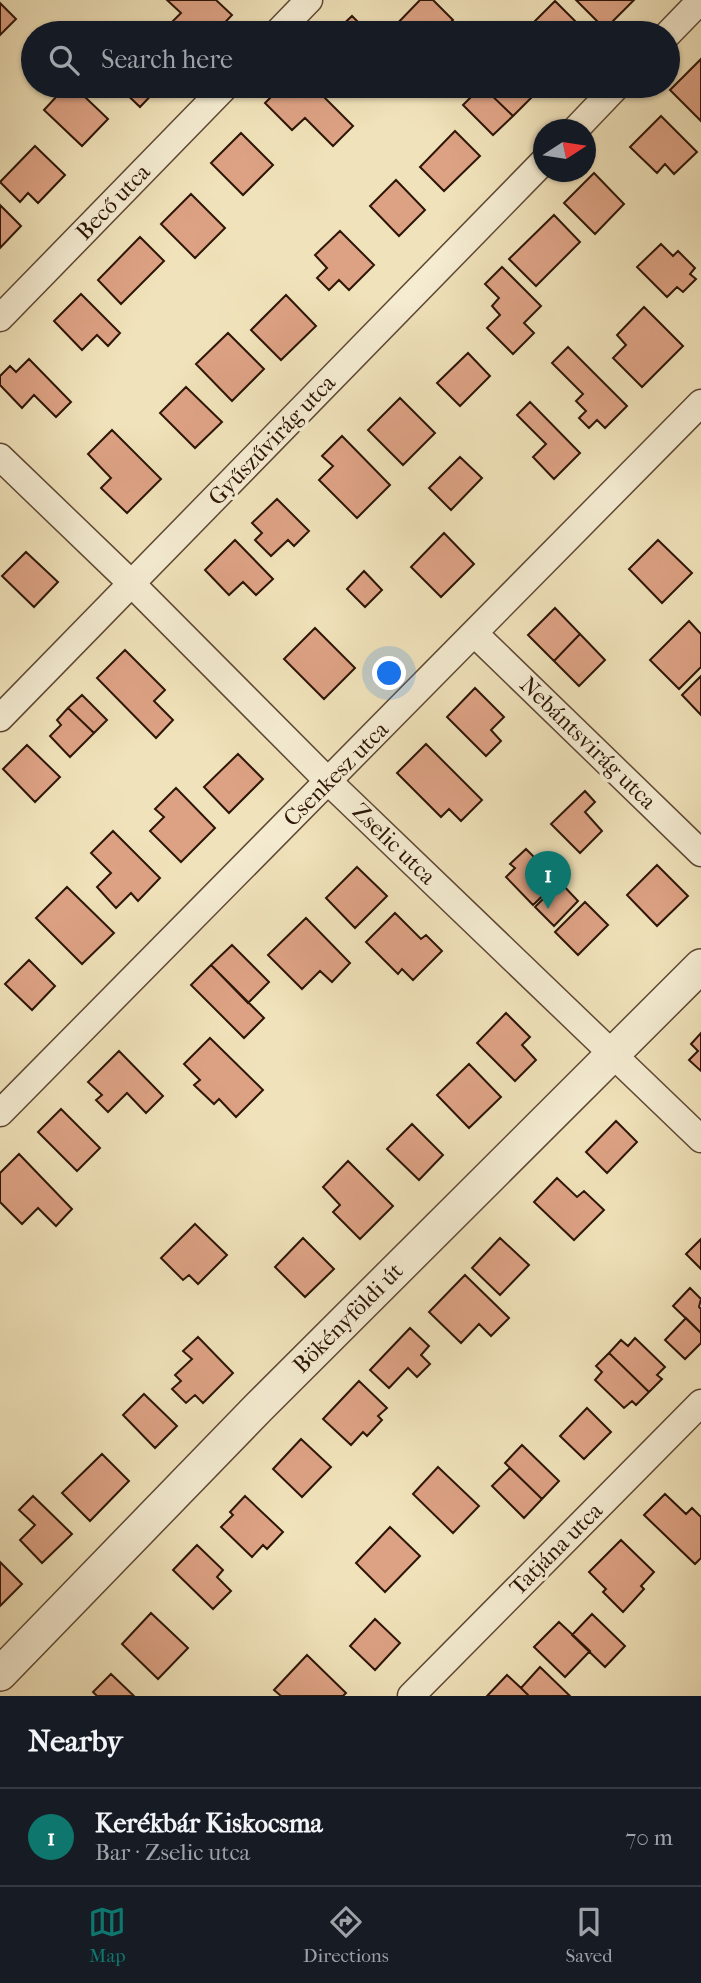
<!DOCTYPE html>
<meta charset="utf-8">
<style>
:root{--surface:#171b24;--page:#20242c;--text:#f1f3f6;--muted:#9ea1a6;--line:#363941;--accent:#0f766e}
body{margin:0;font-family:"IM FELL French Canon",serif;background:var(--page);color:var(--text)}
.compass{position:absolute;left:533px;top:119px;width:63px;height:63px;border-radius:50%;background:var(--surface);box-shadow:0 2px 5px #0004;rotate:78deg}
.you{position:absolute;left:390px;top:674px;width:24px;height:24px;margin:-18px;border:5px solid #fff;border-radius:50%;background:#1a73e8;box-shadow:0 0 0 10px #1a73e833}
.badge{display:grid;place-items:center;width:46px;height:46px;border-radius:50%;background:var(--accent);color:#fff;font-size:23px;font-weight:700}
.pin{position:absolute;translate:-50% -58px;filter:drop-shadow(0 2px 4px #0008)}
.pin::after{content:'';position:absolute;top:37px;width:24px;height:21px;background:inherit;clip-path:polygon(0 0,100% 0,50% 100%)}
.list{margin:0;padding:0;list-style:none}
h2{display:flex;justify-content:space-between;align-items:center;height:91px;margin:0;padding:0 28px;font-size:30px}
h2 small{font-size:23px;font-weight:400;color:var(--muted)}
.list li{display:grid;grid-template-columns:46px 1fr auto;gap:21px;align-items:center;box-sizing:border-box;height:98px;padding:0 28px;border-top:2px solid var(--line)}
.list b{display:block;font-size:26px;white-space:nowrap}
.list p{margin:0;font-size:23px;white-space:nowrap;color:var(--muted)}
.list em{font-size:23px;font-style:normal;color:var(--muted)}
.icon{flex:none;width:38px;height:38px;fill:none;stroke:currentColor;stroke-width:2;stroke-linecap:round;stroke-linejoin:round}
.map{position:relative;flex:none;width:701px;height:1696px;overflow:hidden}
.search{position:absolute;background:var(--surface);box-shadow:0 2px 5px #0004;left:21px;right:21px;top:21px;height:77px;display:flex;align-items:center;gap:18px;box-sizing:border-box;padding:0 24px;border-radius:38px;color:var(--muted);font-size:26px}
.sheet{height:189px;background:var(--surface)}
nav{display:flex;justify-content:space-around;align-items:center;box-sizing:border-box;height:98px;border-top:2px solid var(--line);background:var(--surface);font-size:19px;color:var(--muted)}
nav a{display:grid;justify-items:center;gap:4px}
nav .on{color:var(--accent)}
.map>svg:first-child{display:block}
.building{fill:#dda284;stroke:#2d1507;stroke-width:2}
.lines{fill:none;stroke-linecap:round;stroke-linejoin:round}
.minor-casing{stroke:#5e4834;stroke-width:29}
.tertiary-casing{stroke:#5e4834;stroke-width:36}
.minor{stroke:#f5ecd2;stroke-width:26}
.tertiary{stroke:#f5ecd2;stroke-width:33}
.labels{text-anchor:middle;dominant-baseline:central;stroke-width:7;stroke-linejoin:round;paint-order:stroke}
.street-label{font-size:23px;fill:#2d1507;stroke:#f5ecd2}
</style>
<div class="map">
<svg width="701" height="1696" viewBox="0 0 701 1696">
<rect width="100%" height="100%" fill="#f0e2ba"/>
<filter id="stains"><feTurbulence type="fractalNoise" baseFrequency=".00286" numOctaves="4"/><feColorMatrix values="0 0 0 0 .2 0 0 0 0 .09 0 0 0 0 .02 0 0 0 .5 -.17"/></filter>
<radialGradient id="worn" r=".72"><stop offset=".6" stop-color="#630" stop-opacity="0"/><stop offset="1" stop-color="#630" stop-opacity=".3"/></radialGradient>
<path class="building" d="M167,0H216L232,15L215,33H171L166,28L181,13Z
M420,0H433L453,20L439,33H397L392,29Z
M576,0H634L605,29Z
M555,1L587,33H523Z
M0,3L16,19L0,35Z
M352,16L369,33H334Z
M701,59V121L670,90Z
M52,86H85L92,92L86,98L108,119L82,146L44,110L57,96L50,88Z
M118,86H160L140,107Z
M282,86H313L353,126L333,146L305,118L292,130L265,103Z
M482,86H521L532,97L513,116Z
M482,86L513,116L493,135L463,105Z
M661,116L697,152L674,174L665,164L657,173L630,147Z
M455,131L480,156L444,191L420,167Z
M241,133L273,165L243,195L211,163Z
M35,146L65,175L38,203L28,193L20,202L0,182Z
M594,173L624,204L595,234L564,203Z
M396,180L425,210L399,236L370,206Z
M191,194L225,228L195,258L161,224Z
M0,205L21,226L0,248Z
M554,215L580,242L536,286L509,259Z
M340,231L374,265L349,290L339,280L329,290L317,278L327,268L315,255Z
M140,237L164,261L121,304L98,280Z
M661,244L673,256L678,251L695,268L690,274L696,279L683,292L677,287L667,297L637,267Z
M502,267L541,306L524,323L534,333L513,354L487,328L500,315L492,306L499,298L485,284Z
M81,294L120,333L108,346L97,335L82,350L54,321Z
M286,295L316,326L281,360L251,330Z
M644,307L683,346L642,387L613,358L626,345L617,335Z
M228,333L264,369L232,401L196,364Z
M568,347L627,406L605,428L597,420L589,428L579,418L586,411L576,401L583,394L552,363Z
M468,353L490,376L460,406L437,383Z
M29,359L71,402L56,417L34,395L22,408L0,385V376L10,366L16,372Z
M186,387L222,422L195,448L160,413Z
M400,398L435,433L403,465L368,430Z
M530,402L580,453L554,479L533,457L546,444L517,415Z
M112,430L161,479L127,513L101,488L111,478L88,454Z
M342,436L390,485L357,518L319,480L333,466L322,456Z
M460,457L482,478L451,510L429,488Z
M277,499L309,531L294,546L288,540L271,556L255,540L262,533L252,523Z
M444,533L474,564L441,597L411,567Z
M235,540L273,579L256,595L243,582L229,595L205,570Z
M658,540L692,573L662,603L629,569Z
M26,552L58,582L34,607L2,576Z
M364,571L382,590L365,607L347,589Z
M555,608L580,634L554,661L528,635Z
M689,621L701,634V667L679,689L650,660Z
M315,628L355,668L324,699L284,659Z
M580,634L605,660L579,686L554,661Z
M125,650L165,690L154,701L173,720L156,738L97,678Z
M701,676V715L682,695Z
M475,688L504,717L491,730L501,741L486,756L447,717Z
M82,695L107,720L94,733L68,708Z
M68,708L94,733L70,757L50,736L61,725L57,720Z
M426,744L482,800L461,821L449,809L441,817L397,773Z
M27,745L60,777L35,802L3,769Z
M238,754L263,779L229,813L204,787Z
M176,788L215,828L181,862L150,831L164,817L155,809Z
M585,791L595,802L585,812L602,831L580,853L551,824Z
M113,831L160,878L138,901L131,893L116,908L97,887L111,873L91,853Z
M526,849L558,881L533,905L506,877L515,868L510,864Z
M657,865L688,896L657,926L627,895Z
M357,867L387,896L355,928L326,898Z
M560,882L578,901L554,926L535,907Z
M67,887L114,933L82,964L36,918Z
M585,902L608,925L578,955L555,932Z
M395,913L421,939L426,935L442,951L413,980L402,969L398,974L366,942Z
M306,918L350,963L332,982L320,971L302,989L268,955Z
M232,945L269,982L248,1003L211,965Z
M29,960L55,986L32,1010L5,984Z
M211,965L264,1018L244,1038L191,985Z
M506,1013L530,1037L522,1045L536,1060L515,1081L477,1043Z
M701,1033V1071L689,1060L698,1051L691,1044Z
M210,1038L263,1090L236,1117L219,1099L214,1104L194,1085L200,1080L184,1064Z
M119,1051L163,1096L146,1113L127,1093L108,1112L96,1100L102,1095L88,1082Z
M469,1064L501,1097L469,1128L437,1095Z
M61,1109L100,1148L77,1171L38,1132Z
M616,1121L637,1142L607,1173L586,1152Z
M412,1124L443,1155L419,1180L387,1149Z
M19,1154L72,1209L56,1226L38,1208L22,1224L0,1202V1173Z
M348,1161L393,1206L360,1239L333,1212L340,1205L323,1187Z
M557,1178L577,1197L584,1191L604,1210L574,1240L534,1202Z
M195,1224L227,1255L198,1284L189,1275L183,1280L161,1258Z
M303,1238L334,1269L305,1297L275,1267Z
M500,1238L529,1265L500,1295L472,1268Z
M701,1239V1269L686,1254Z
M465,1275L509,1318L491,1336L479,1324L461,1343L429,1312Z
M690,1288L701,1299L699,1307L701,1309V1333L673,1306Z
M686,1318L701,1333V1343L685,1359L665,1340Z
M410,1328L429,1346L421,1355L430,1364L417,1377L408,1368L389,1388L370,1370Z
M198,1337L233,1373L203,1403L195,1395L186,1403L172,1389L181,1381L175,1375L192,1359L183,1351Z
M635,1338L665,1367L657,1375L662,1379L649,1392L609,1353L621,1340L628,1346Z
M609,1353L649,1392L636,1405L632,1401L624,1408L595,1380L602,1372L596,1366Z
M359,1381L387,1408L378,1416L382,1420L367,1436L363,1432L351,1445L323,1419Z
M144,1394L177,1426L155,1448L123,1415Z
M587,1408L611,1432L584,1459L560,1436Z
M301,1439L331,1467L302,1497L273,1469Z
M522,1445L559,1481L542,1499L505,1463Z
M102,1454L129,1481L90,1521L62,1493Z
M438,1467L479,1506L453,1533L413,1494Z
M510,1468L542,1499L524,1518L492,1486Z
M665,1494L686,1514L692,1508L701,1517V1558L695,1564L644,1515Z
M33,1496L72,1534L42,1563L20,1540L35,1525L19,1510Z
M245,1496L283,1532L267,1549L263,1545L252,1557L221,1527L233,1515L230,1512Z
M390,1527L420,1556L385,1592L356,1563Z
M621,1540L654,1572L641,1586L644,1589L623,1612L603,1592L606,1589L589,1572Z
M197,1545L223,1570L217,1577L231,1591L213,1609L173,1570Z
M0,1562L22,1584L0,1606Z
M151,1613L188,1648L158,1679L122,1644Z
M592,1614L625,1646L605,1667L572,1635Z
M375,1619L400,1643L375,1670L350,1646Z
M559,1622L590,1651L565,1677L534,1647Z
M307,1655L346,1693L343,1696H281L274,1690Z
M540,1667L570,1696H529L521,1688Z
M111,1674L134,1696H97L93,1692Z
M507,1675L521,1688L529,1696H487Z"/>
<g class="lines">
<g class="minor-casing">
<path id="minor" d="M277,33L309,0
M668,34L701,0
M575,130L617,86
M0,318L226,86
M0,457L132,584L329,782L701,1139
M475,634L701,853
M0,718L544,161
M0,1113L701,403
M411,1696L701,1403"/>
</g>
<g class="tertiary-casing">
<path id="tertiary" d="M0,1674L258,1408L701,966"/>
</g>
<use href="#minor" class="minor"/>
<use href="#tertiary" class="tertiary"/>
</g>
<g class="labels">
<g class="street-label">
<text transform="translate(113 202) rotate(-46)">Becő utca</text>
<text transform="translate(272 440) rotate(-46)">Gyűszűvirág utca</text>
<text transform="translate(588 743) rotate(44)">Nebántsvirág utca</text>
<text transform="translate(336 774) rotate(-45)">Csenkesz utca</text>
<text transform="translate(394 844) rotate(44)">Zselic utca</text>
<text transform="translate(348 1318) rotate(-45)">Bökényföldi út</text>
<text transform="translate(556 1549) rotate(-45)">Tatjána utca</text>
</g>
</g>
<rect width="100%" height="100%" filter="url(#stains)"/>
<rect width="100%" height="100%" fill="url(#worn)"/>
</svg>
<svg class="compass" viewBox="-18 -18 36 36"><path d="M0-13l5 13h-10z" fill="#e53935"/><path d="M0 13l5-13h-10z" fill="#9ea1a6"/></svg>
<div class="you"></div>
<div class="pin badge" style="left:548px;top:909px">1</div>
<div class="search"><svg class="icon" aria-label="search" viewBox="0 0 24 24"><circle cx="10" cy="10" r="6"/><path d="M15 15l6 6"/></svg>Search here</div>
</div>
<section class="sheet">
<h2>Nearby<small></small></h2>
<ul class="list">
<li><span class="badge">1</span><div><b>Kerékbár Kiskocsma</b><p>Bar · Zselic utca</p></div><em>70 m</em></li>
</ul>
</section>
<nav>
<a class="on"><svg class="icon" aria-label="map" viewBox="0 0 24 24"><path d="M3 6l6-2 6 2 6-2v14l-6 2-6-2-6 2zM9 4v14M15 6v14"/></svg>Map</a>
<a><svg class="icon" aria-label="directions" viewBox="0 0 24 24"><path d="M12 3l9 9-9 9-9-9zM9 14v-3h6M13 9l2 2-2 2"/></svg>Directions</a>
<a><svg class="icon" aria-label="saved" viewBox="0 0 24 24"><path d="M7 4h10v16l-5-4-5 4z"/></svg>Saved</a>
</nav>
